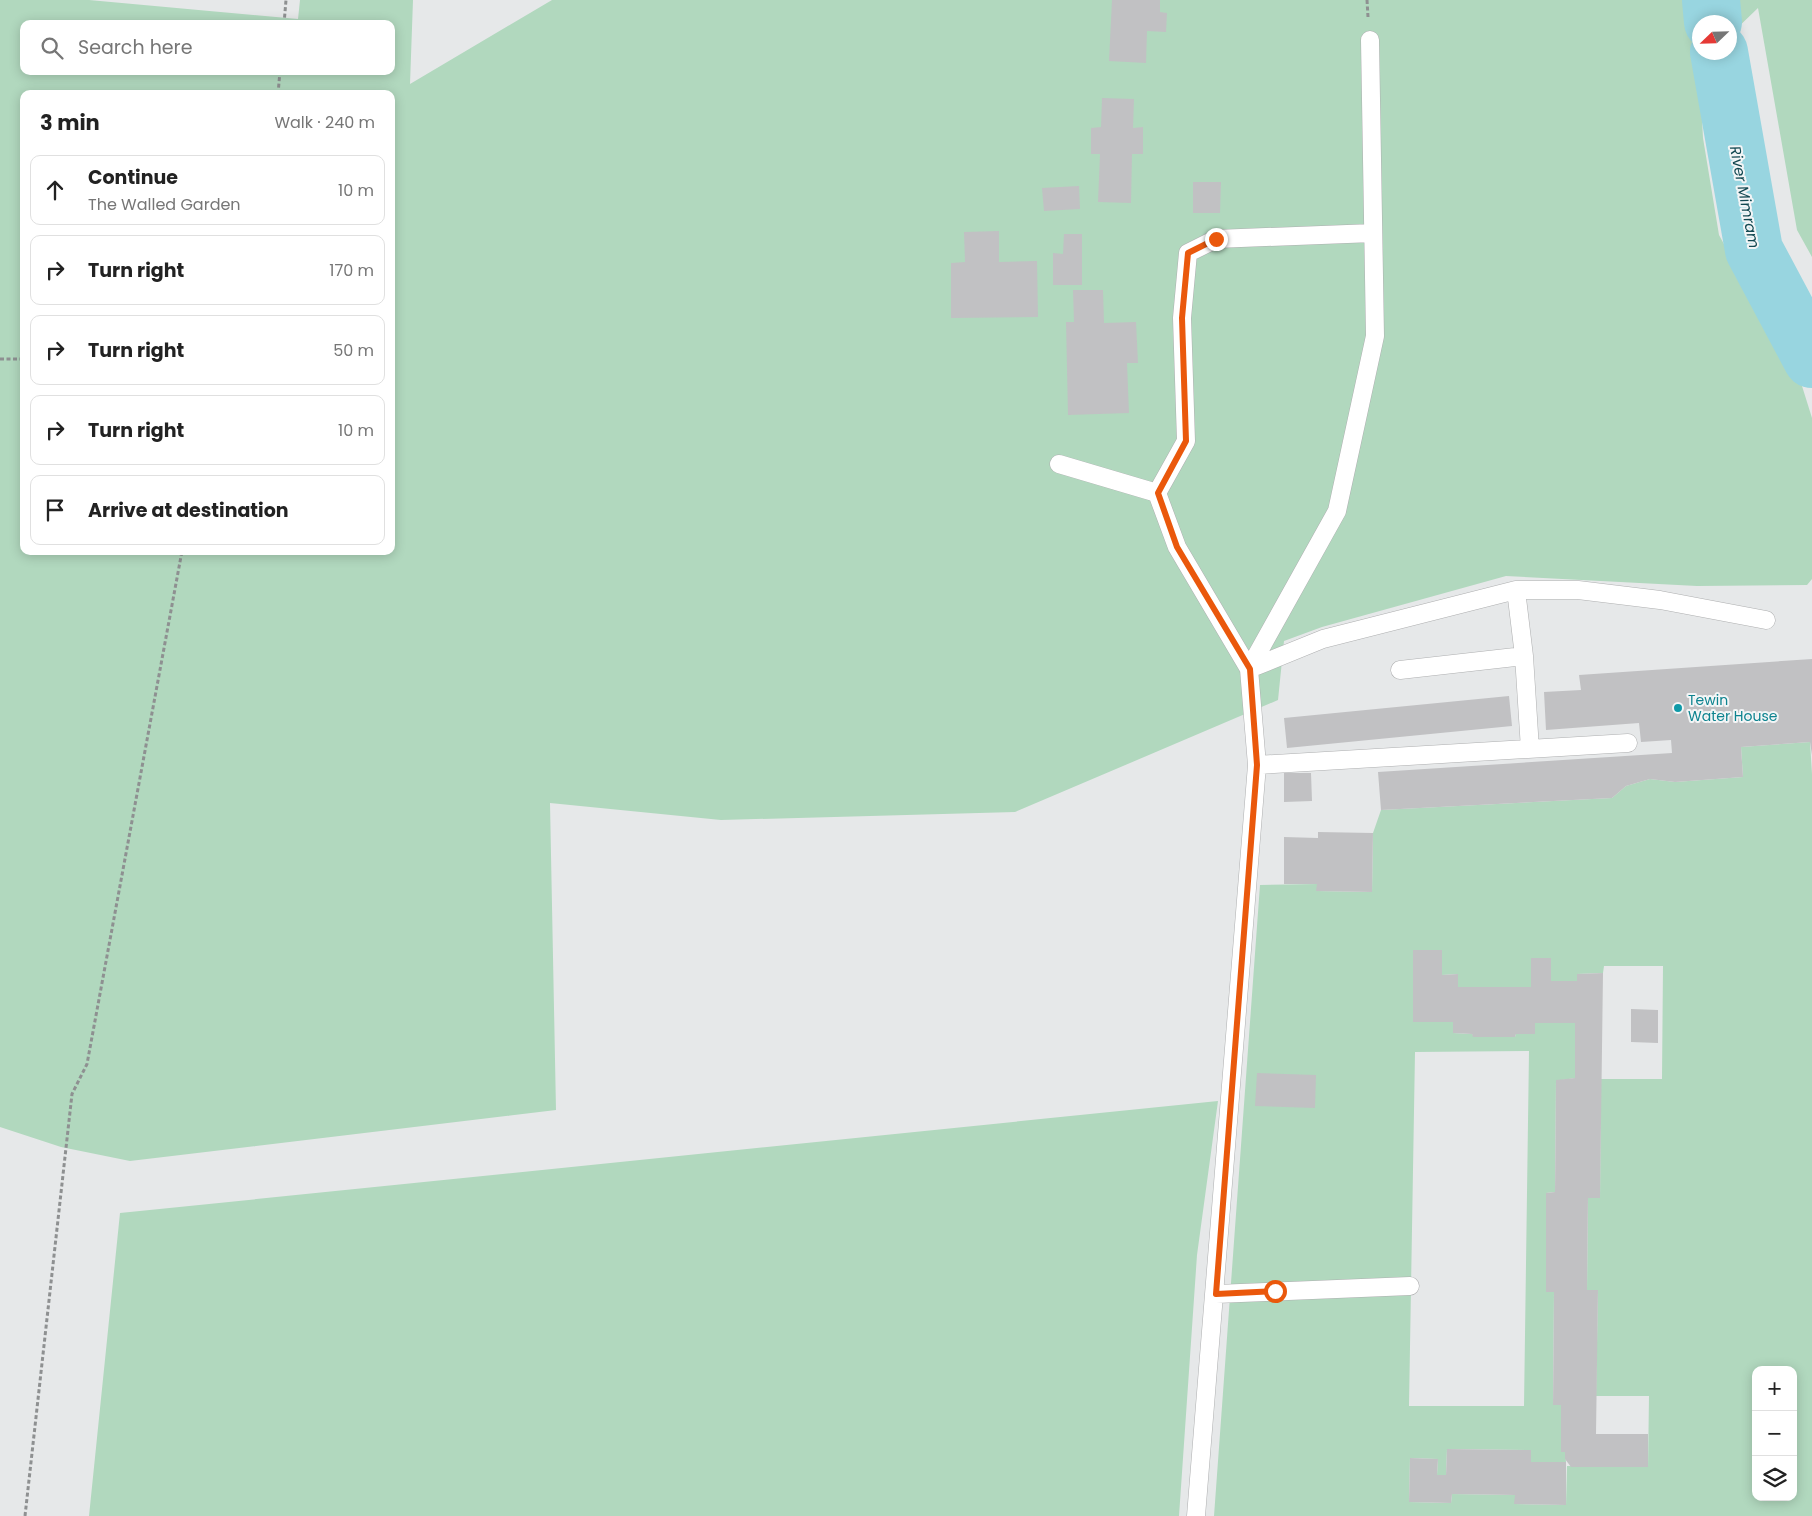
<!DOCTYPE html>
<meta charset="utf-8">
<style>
:root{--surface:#fff;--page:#f2f2f2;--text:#222;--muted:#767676;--line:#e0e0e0}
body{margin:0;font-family:Poppins,sans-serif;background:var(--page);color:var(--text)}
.controls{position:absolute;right:15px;bottom:15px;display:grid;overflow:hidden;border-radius:10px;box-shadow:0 2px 12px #0003}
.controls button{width:45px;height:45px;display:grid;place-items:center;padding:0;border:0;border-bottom:1px solid var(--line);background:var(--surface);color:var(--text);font:25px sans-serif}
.compass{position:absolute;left:1692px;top:15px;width:45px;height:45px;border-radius:50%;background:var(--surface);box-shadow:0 2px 12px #0003;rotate:247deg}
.stop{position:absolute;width:15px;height:15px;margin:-11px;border:4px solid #ea580c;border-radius:50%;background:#fff}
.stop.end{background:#ea580c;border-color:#fff;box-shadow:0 1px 5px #0008}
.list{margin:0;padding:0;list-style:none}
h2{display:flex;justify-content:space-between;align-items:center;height:65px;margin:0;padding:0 20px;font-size:21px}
h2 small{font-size:16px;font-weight:400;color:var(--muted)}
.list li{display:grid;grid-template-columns:32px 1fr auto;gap:15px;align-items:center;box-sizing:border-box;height:70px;margin:0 10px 10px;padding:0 10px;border:1px solid var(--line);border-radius:10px}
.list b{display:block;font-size:19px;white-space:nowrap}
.list p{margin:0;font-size:16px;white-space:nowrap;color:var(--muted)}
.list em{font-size:16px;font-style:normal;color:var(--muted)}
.icon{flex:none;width:28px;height:28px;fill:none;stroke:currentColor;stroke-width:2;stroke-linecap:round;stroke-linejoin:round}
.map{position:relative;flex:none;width:1812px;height:1516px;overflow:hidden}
.search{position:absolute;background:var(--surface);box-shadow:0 2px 12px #0003;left:20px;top:20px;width:375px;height:55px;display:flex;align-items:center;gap:12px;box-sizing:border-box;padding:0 18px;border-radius:10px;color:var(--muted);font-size:19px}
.panel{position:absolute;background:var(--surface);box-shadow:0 2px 12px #0003;left:20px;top:90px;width:375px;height:465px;border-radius:10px}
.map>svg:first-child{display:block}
.green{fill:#b1d8be;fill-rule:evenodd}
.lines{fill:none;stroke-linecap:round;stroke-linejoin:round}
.river{stroke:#98d5e0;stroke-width:58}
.building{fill:#c1c1c3}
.service-casing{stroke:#aeafb0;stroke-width:19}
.path{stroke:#8e9091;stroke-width:3;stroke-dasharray:4 2.5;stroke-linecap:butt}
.service{stroke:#fff;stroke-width:18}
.route{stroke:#ea580c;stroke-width:6}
.culture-dot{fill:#0f9aa8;stroke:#f3f5f6;stroke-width:2}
.labels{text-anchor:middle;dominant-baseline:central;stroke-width:4;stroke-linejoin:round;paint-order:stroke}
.culture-label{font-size:14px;fill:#0d838f;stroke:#f3f5f6;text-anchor:start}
.water-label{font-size:15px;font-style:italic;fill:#124851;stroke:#f3f5f6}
</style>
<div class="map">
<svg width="1812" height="1516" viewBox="0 0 1812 1516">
<rect width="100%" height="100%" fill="#e6e8e9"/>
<path class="green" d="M0,0H89L298,19L300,0H413L410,84L552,0H1812V257L1797,230L1758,8L1730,35V22H1700V52L1712,53L1699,65L1703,138L1719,235L1802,386L1812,418V579L1807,585L1697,586L1506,576L1322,627L1284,641L1278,700L1015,812L721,820L550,803L556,1110L130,1161L61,1147L0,1127ZM24,24H391V71H24ZM24,94H391V551H24Z
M1810,742L1812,774V1516H1214L1260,885L1317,884V891L1372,892L1373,833L1381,810L1612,798L1626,786L1650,779L1675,782L1743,777L1741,747ZM1413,950H1442V975L1458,974V987H1531V958H1551V981H1577V974L1603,973L1604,966H1663L1662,1079H1601L1600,1198H1588L1587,1290H1598L1596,1396H1649L1648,1467L1567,1466L1566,1505L1515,1504V1495L1452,1494L1451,1503L1409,1502L1410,1458L1438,1459L1437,1475H1446L1447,1449L1531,1450V1462H1566L1565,1452L1561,1451V1405L1553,1404L1554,1292L1546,1291V1193L1555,1192L1556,1081L1575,1078V1023H1535L1516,1034L1515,1037H1474L1472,1034L1453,1033V1022ZM1529,1051L1524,1406H1409L1415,1052ZM1756,1370H1793V1497H1756Z
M1218,1101L1197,1255L1179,1516H89L120,1213Z"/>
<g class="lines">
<path class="river" d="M1711,0L1713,22
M1719,52L1754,250L1812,359"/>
</g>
<path class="building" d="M1112,0H1160V12L1167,13L1166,32L1147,31L1146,63L1109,61Z
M1102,98L1134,99L1133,128L1143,127V154H1132L1131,203L1098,202L1100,154H1091V128L1101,127Z
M1193,182H1221L1220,213H1193Z
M1079,186L1080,209L1044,211L1042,188Z
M999,231V262L1037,261L1038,317L951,318V263L965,262L964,232Z
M1064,234H1082V285H1053V253L1063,254Z
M1073,290H1103L1104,323L1136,322L1138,363H1127L1129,413L1068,415L1066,322H1074Z
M1812,659V755L1810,742L1741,747L1743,777L1675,782L1650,779L1626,786L1612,798L1381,810L1378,772L1672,753L1671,740L1641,742L1639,723L1546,730L1544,692L1581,690L1579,675Z
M1509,696L1512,726L1287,748L1284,718Z
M1284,773H1311L1312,801L1284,802Z
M1318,832L1373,833L1372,892L1316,891L1317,884H1284V837L1318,838Z
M1413,950H1442V975L1458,974V987H1531V958H1551V981H1577V974L1603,973L1600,1198H1588L1587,1290H1598L1596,1434H1648V1467H1571L1565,1459V1452H1561V1405H1553L1554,1292H1546V1193L1555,1192L1556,1080L1575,1078V1023H1535V1034H1516L1515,1037H1473L1472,1034L1453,1033V1022H1413Z
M1631,1009L1658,1010V1043L1631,1042Z
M1257,1073L1316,1075L1315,1108L1255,1106Z
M1447,1449L1531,1450V1462H1566V1505L1514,1504L1515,1495L1452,1494L1451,1503L1409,1502L1410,1458L1438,1459L1437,1475H1446Z"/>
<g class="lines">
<g class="service-casing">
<path id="service" d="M1059,464L1157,493L1177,547L1249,669L1257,765L1196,1516
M1157,493L1186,441L1182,318L1188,253L1216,239L1373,233
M1516,590L1524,656
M1249,669L1337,511L1375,336L1370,40
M1249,669L1323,639L1516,590H1578L1660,600L1766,620
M1400,670L1524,656L1530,749
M1257,765L1628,743
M1216,1294L1410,1286"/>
</g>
<path class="path" d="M1367,0L1368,17
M284,24L286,0
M278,94L280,71
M0,359H24
M25,1516L72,1094L87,1064L182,551"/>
<use href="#service" class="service"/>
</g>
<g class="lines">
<path class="route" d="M1216,239L1188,253L1182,318L1186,441L1158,493L1177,547L1250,669L1257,765L1216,1294L1275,1291"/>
</g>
<circle class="culture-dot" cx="1678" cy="708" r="5"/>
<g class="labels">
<g class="culture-label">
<text x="1688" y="700">Tewin<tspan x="1688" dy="16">Water House</tspan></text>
</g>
<g class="water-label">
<text transform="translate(1745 197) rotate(79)">River Mimram</text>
</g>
</g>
</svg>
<div class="controls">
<button>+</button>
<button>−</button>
<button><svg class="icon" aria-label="layers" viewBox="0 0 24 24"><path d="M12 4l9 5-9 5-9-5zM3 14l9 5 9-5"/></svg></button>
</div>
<svg class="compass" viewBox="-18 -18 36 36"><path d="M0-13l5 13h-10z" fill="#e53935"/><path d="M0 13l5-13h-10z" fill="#767676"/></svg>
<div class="stop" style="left:1275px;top:1291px"></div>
<div class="stop end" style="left:1216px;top:239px"></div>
<div class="search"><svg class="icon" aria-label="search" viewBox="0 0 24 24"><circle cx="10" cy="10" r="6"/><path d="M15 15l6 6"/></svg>Search here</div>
<section class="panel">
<h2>3 min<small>Walk · 240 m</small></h2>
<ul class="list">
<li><svg class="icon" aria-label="ahead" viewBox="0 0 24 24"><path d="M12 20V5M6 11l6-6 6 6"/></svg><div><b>Continue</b><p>The Walled Garden</p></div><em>10 m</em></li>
<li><svg class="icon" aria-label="right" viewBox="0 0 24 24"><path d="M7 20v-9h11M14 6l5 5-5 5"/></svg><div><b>Turn right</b></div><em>170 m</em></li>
<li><svg class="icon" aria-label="right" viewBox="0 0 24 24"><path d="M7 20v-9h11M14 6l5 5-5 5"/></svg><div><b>Turn right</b></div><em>50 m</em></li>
<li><svg class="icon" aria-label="right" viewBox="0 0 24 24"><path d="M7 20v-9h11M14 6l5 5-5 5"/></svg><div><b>Turn right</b></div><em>10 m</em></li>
<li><svg class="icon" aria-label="arrive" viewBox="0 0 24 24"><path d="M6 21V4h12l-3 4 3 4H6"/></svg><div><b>Arrive at destination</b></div></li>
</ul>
</section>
</div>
